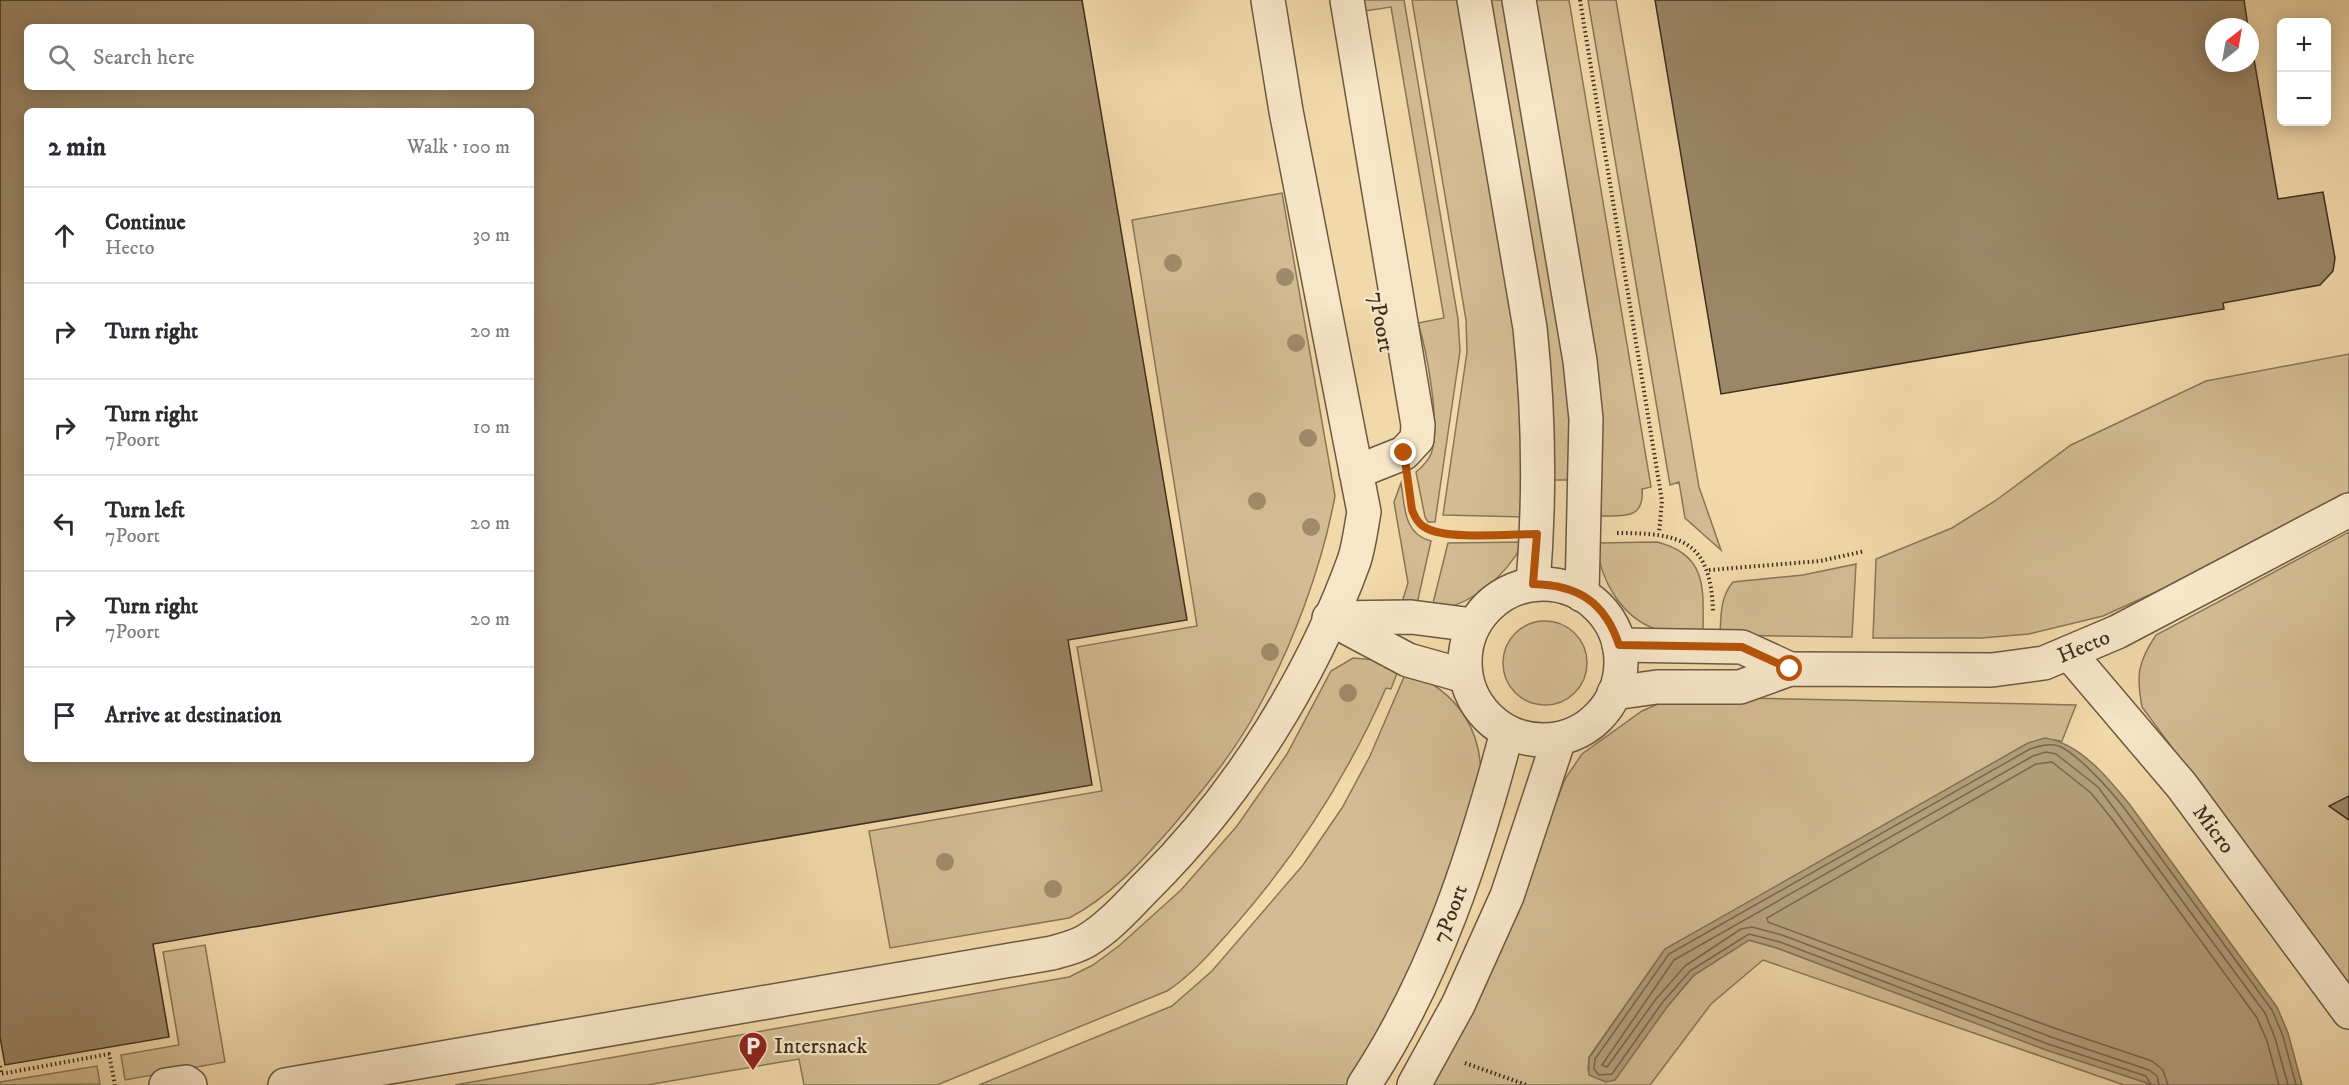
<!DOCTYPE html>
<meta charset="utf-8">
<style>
:root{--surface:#fff;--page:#f7f7f7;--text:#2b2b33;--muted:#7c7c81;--line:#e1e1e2}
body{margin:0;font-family:"IM FELL DW Pica",serif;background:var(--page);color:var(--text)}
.controls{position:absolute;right:18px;top:18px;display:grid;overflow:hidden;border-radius:9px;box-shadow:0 3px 15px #0003}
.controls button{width:54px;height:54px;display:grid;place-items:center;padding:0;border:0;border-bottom:2px solid var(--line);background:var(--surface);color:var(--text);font:30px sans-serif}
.compass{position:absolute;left:2205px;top:18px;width:54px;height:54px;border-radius:50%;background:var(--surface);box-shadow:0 3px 15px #0003;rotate:31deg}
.stop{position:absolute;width:18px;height:18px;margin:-14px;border:4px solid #b45309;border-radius:50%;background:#fff}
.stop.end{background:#b45309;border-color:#fff;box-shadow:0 2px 6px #0008}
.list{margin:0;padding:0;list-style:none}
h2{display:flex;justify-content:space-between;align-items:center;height:78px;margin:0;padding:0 24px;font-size:26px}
h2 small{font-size:20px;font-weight:400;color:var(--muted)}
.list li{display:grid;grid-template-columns:39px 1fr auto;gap:18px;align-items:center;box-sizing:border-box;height:96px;padding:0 24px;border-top:2px solid var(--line)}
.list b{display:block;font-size:22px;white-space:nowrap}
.list p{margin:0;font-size:20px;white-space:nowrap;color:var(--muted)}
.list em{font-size:20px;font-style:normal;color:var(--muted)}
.icon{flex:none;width:33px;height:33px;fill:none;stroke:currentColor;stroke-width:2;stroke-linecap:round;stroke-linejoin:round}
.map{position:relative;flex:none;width:2349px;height:1085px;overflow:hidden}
.search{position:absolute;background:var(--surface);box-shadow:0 3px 15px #0003;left:24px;top:24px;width:510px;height:66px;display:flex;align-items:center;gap:15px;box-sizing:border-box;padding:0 21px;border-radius:9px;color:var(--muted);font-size:22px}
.panel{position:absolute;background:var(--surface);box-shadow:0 3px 15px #0003;left:24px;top:108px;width:510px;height:654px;border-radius:9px}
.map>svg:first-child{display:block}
.green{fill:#d3bc92;stroke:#887658;stroke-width:1.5}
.water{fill:#b49f7b;stroke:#847256;stroke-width:1.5}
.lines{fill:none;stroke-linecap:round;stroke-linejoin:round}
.shore{stroke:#78674d;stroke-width:1.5}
.building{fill:#9b8767;stroke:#3d2f1f;stroke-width:1.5;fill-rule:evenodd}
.minor-casing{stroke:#6a5a42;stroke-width:36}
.path{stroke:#3d2f1f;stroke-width:4;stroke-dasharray:1.5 3;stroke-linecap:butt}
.minor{stroke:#f7e6c8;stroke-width:33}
.tree{fill:#9f8b6a}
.route{stroke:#b45309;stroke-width:8}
.labels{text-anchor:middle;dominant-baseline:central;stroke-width:4.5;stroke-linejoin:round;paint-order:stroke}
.street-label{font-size:22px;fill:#3d2f1f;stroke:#f7e6c8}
.poi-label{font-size:22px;fill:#3d2f1f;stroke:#f7e6c8;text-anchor:start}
</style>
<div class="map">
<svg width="2349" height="1085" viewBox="0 0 2349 1085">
<rect width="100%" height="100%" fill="#f2d9aa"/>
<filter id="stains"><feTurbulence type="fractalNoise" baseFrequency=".00333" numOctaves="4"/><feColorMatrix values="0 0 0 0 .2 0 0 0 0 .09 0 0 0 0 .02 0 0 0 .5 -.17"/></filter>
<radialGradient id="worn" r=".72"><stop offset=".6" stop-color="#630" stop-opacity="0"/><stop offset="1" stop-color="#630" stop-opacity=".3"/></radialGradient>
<path class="green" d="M1363,0H1404L1458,319L1460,351L1435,522H1428L1425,517L1416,472C1422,467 1428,461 1431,454C1441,427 1427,351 1418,323L1444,318L1391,7L1365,11Z
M1412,0H1464L1517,311L1526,517L1443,515L1467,352L1466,320Z
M1484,0H1509L1565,332L1573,480H1548Z
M1531,0H1569L1651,487L1642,489C1645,522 1620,515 1595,516Z
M1588,0H1616L1699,487L1721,550L1685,518L1679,482L1670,485Z
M1282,193L1335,496C1322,567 1292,647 1257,710C1234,753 1202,791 1171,828C1141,862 1110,897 1069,918L890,948L869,831L1102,791L1077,647L1197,626L1132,220Z
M2349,354V492L2158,591L2103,616L2029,634L1981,638H1873L1876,559L1952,528L1995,501L2071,445L2206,381Z
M1401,483C1405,506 1403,534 1431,541L1417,604L1407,607L1403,599L1408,583L1394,502Z
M2349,532V987L2142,707C2136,675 2138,662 2156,635Z
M1524,542C1505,577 1472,606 1431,611L1448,543Z
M1657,542C1709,555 1703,591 1703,635C1691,634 1677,635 1666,632C1623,623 1601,582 1596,543Z
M1856,564L1852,637L1720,635C1721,616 1720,597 1733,582L1803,575Z
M1503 663a42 42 0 1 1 84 0a42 42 0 1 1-84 0Z
M1353,658L1377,660L1399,668L1391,689L1386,688C1348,775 1298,853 1236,924C1215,948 1193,974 1167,991L937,1085H804L799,1059L647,1085H455L1069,977L1093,965L1120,945L1181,890L1237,826L1287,754L1331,671Z
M1407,670C1457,693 1483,727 1481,784L1428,944L1351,1085H979L1172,1006L1212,971L1303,865L1342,808L1370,756Z
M1697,697L2076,705L2062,741L2045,739L1665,949L1589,1057L1588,1070L1667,1007L1694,975L1748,940L1777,948L2046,1049L2153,1085H2124L1763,960L1711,1004L1650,1085H1426L1539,845L1565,779L1582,754L1642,711L1667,700Z
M205,945L225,1062L125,1080L121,1055L179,1045L163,952Z
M97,1066L100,1084L0,1085V1082Z"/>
<path class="water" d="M2045,738C2080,743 2109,779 2130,805L2277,1007L2288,1033L2302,1085H2153L2046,1050L1777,948L1749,940L1694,975L1667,1007L1615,1080L1606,1082L1589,1075V1058L1665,949L2028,743Z"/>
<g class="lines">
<path class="shore" d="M2151,1085L2146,1076L2048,1044L1780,942L1749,934L1690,971L1662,1003L1612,1074L1599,1075L1594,1069L1595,1059L1669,954L2030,749C2039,746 2049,743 2059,746C2078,754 2112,792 2125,809L2272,1010L2283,1036L2296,1085
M2159,1085L2157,1076L2149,1070L2051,1037L1782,935L1752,927L1741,929L1685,966L1656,999L1607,1067L1602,1065L1674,960L2033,756L2046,752L2056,754L2098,787L2265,1013L2275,1038L2288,1085
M2168,1085L2163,1070L2152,1061L2054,1028L1768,922L1767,918L2036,764L2052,762L2091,793L2112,819L2257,1018L2267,1041L2279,1085"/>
</g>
<path class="building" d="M0,0H1082L1187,620L1068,640L1092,785L153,944L169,1037L5,1065L0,1037ZM27,27H531V87H27ZM27,111H531V759H27Z
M1655,0H2244L2248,27H2214V63H2250V36L2278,199L2323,192L2335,258L2333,271L2320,285L2223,303L2224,309L1721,394Z
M2349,796V820L2329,806Z"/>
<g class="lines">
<g class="minor-casing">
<g id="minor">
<path d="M1347,0L1418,425L1417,439L1404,453L1356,472"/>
<path d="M1474,0L1530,328C1539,413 1540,499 1533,584"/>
<path d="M1519,0L1580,361L1586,419L1582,595"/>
<circle cx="1543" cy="662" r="78"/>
<path d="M1329,618L1408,660L1465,676"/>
<path d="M1331,618L1411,617L1473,625"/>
<path d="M1619,645L1742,647L1790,669"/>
<path id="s1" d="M2069,653L2182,786L2349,1012"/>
<path id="s2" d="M1614,693L1657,687H1740L1790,669L1992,670L2044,663L2117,632L2349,510"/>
<path d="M166,1085L186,1082L190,1085"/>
<path d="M285,1085L1052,953C1063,950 1076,947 1086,941C1111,926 1130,903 1150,883C1239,794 1311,679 1354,561C1359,546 1361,528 1364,512L1286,111L1268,0"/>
<path id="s3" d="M1364,1085C1435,978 1475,854 1507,732"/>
<path d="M1414,1085L1458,1005L1507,896L1559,739"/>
</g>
</g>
<path class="path" d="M1580,0L1662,501L1659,533
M1409,489C1410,498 1410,508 1414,516C1427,543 1477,534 1501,534
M1617,533C1681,533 1711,540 1713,612
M1709,570L1820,561L1865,551
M1465,1063L1527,1085
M0,1066L1,1074L109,1054L115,1085"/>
<use href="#minor" class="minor"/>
</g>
<g class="tree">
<circle cx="1173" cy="263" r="9"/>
<circle cx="1285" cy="277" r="9"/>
<circle cx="1296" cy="343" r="9"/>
<circle cx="1308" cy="438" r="9"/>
<circle cx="1257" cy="501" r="9"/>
<circle cx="1311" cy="527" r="9"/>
<circle cx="1270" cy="652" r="9"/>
<circle cx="1348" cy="693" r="9"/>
<circle cx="945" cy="862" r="9"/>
<circle cx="1053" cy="889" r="9"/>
</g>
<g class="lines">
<path class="route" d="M1404,453L1412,510C1415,517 1418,524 1426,528C1446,540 1512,534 1537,534L1533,584C1578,585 1605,602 1619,645L1742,647L1790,669"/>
</g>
<defs>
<g id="parking-pin" transform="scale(1.5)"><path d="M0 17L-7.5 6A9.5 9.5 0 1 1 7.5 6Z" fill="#8f2418" stroke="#f7e6c8"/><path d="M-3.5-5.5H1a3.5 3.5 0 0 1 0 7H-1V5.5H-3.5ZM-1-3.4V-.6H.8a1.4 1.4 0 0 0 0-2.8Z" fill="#fff"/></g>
</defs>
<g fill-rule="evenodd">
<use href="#parking-pin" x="753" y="1046"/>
</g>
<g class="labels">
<g class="street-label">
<text transform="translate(1381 322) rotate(80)">7Poort</text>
<text stroke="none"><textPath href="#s2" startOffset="477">Hecto</textPath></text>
<text stroke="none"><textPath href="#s1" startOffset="228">Micro</textPath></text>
<text stroke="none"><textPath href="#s3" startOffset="192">7Poort</textPath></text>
</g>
<g class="poi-label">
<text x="774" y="1046">Intersnack</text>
</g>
</g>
<rect width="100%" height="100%" filter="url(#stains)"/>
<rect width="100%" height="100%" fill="url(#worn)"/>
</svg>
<div class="controls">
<button>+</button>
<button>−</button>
</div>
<svg class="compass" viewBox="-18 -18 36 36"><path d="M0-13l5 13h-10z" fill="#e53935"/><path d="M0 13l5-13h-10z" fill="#7c7c81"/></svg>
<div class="stop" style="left:1790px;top:669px"></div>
<div class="stop end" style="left:1404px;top:453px"></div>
<div class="search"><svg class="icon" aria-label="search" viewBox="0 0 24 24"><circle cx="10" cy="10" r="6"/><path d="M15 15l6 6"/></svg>Search here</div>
<section class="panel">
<h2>2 min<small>Walk · 100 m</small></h2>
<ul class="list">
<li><svg class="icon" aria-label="ahead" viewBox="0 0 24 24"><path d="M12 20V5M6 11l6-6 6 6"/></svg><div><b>Continue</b><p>Hecto</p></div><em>30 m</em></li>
<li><svg class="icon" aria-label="right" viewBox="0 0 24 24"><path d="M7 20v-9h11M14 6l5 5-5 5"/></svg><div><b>Turn right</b></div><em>20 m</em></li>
<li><svg class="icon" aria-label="right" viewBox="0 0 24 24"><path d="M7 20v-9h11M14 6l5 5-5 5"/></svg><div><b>Turn right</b><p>7Poort</p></div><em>10 m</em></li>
<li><svg class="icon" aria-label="left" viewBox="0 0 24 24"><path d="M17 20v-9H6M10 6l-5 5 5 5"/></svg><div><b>Turn left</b><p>7Poort</p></div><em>20 m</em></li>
<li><svg class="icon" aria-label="right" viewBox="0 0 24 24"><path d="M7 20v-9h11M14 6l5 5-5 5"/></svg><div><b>Turn right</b><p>7Poort</p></div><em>20 m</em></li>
<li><svg class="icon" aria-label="arrive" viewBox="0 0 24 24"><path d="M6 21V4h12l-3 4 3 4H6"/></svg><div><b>Arrive at destination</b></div></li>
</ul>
</section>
</div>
